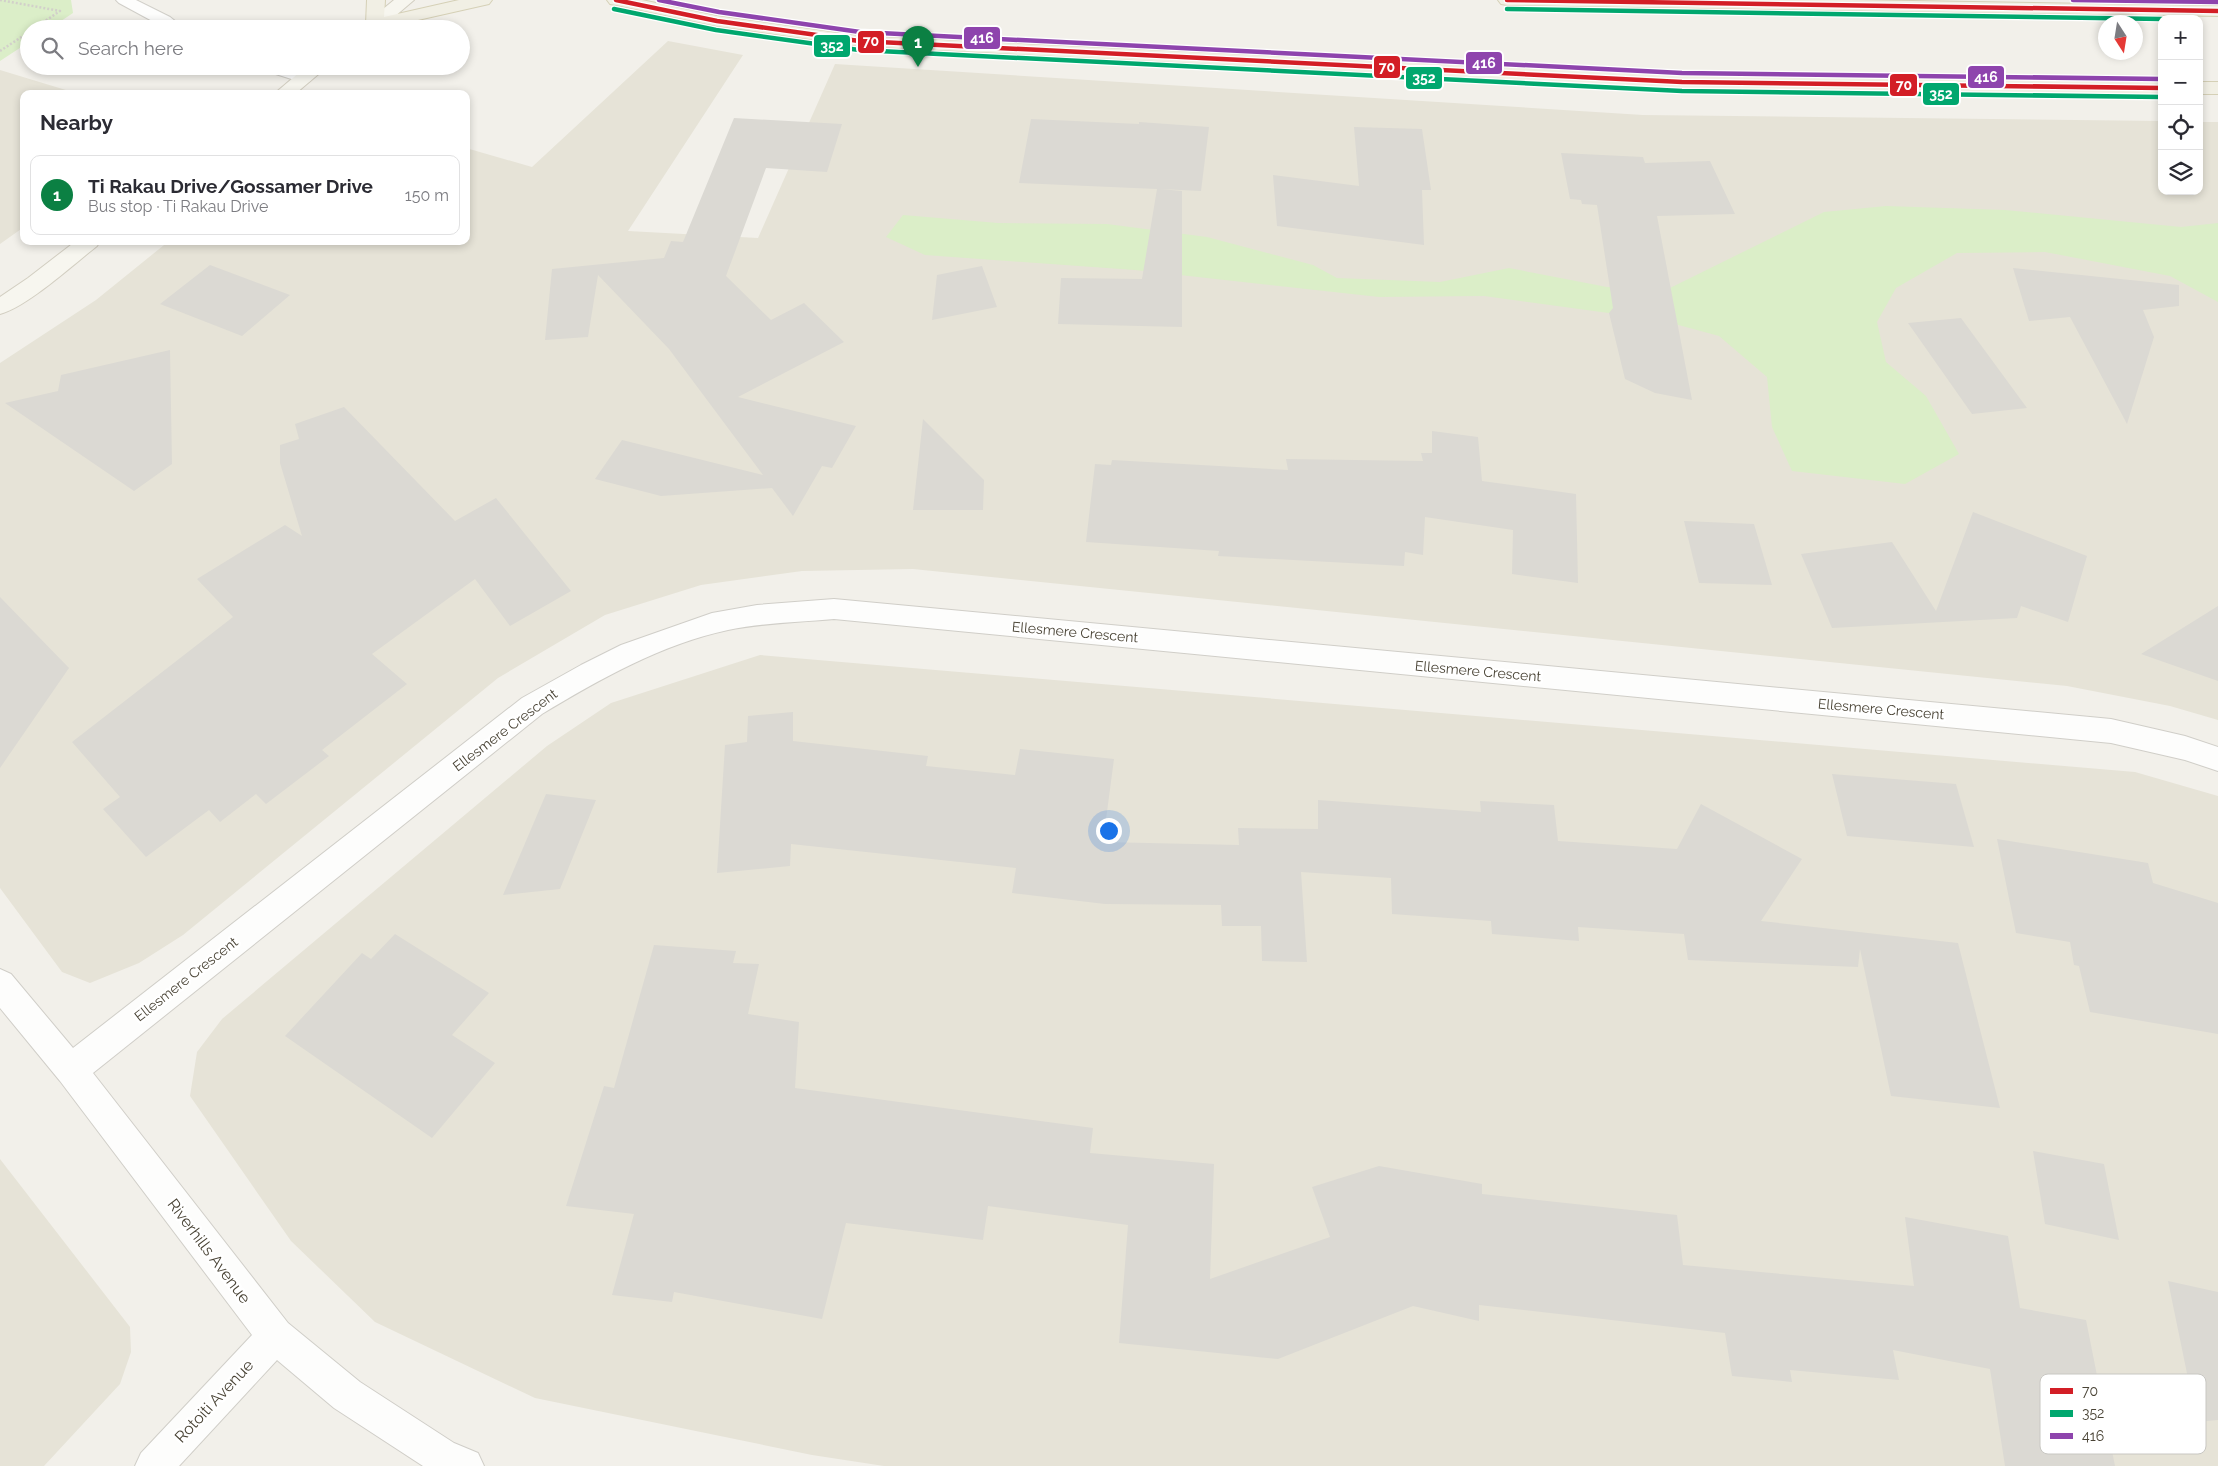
<!DOCTYPE html>
<meta charset="utf-8">
<style>
:root{--surface:#fff;--page:#f7f7f7;--text:#2b2b33;--muted:#7c7c81;--line:#e1e1e2;--accent:#0b8043}
body{margin:0;font-family:Raleway,sans-serif;background:var(--page);color:var(--text)}
.controls{position:absolute;right:15px;top:15px;display:grid;overflow:hidden;border-radius:10px;box-shadow:0 2px 8px #0003}
.controls button{width:45px;height:45px;display:grid;place-items:center;padding:0;border:0;border-bottom:1px solid var(--line);background:var(--surface);color:var(--text);font:25px sans-serif}
.compass{position:absolute;left:2098px;top:15px;width:45px;height:45px;border-radius:50%;background:var(--surface);box-shadow:0 2px 8px #0003;rotate:168deg}
.you{position:absolute;left:1108px;top:830px;width:18px;height:18px;margin:-12px;border:4px solid #fff;border-radius:50%;background:#1a73e8;box-shadow:0 0 0 8px #1a73e833}
.badge{display:grid;place-items:center;width:32px;height:32px;border-radius:50%;background:var(--accent);color:#fff;font-size:16px;font-weight:700}
.pin{position:absolute;translate:-50% -41px;filter:drop-shadow(0 1px 2px #0008)}
.pin::after{content:'';position:absolute;top:26px;width:18px;height:15px;background:inherit;clip-path:polygon(0 0,100% 0,50% 100%)}
.list{margin:0;padding:0;list-style:none}
h2{display:flex;justify-content:space-between;align-items:center;height:65px;margin:0;padding:0 20px;font-size:21px}
h2 small{font-size:16px;font-weight:400;color:var(--muted)}
.list li{display:grid;grid-template-columns:32px 1fr auto;gap:15px;align-items:center;box-sizing:border-box;height:80px;margin:0 10px 10px;padding:0 10px;border:1px solid var(--line);border-radius:10px}
.list b{display:block;font-size:19px;white-space:nowrap}
.list p{margin:0;font-size:16px;white-space:nowrap;color:var(--muted)}
.list em{font-size:16px;font-style:normal;color:var(--muted)}
.icon{flex:none;width:28px;height:28px;fill:none;stroke:currentColor;stroke-width:2;stroke-linecap:round;stroke-linejoin:round}
.map{position:relative;flex:none;width:2218px;height:1466px;overflow:hidden}
.search{position:absolute;background:var(--surface);box-shadow:0 2px 8px #0003;left:20px;top:20px;width:450px;height:55px;display:flex;align-items:center;gap:12px;box-sizing:border-box;padding:0 18px;border-radius:28px;color:var(--muted);font-size:19px}
.panel{position:absolute;background:var(--surface);box-shadow:0 2px 8px #0003;left:20px;top:90px;width:450px;height:155px;border-radius:10px}
.map>svg:first-child{display:block}
.residential{fill:#e6e3d7}
.green{fill:#dbeec8}
.building{fill:#dbd9d3}
.lines{fill:none;stroke-linecap:round;stroke-linejoin:round}
.lane-casing{stroke:#d0cec8;stroke-width:2}
.street-casing{stroke:#d0cec8;stroke-width:2}
.secondary-casing{stroke:#d2cec1;stroke-width:2}
.primary-casing{stroke:#d5d0b6;stroke-width:2}
.path{stroke:#d2d0ca;stroke-width:2.5;stroke-dasharray:2 2;stroke-linecap:butt}
.lane{fill:#fdfdfc;fill-rule:evenodd}
.street{fill:#fdfdfc;fill-rule:evenodd}
.secondary{fill:#f7f6ef;fill-rule:evenodd}
.primary{fill:#f1efe4;fill-rule:evenodd}
.bus-1-casing{stroke:#fff;stroke-width:7}
.bus-2-casing{stroke:#fff;stroke-width:7}
.bus-3-casing{stroke:#fff;stroke-width:7}
.bus-1{stroke:#d31e26;stroke-width:4.5}
.bus-2{stroke:#00a76e;stroke-width:4.5}
.bus-3{stroke:#8e44ad;stroke-width:4.5}
.labels{text-anchor:middle;dominant-baseline:central;stroke-width:5;stroke-linejoin:round;paint-order:stroke}
.street-label{font-size:14px;fill:#494335;stroke:#fff}
.near-street-label{font-size:16px;fill:#494335;stroke:#fff}
.key{fill:#fff;stroke:#c8c7c2;stroke-width:1}
.key-label{font-size:14px;fill:#494335}
.line-badge{stroke:#fff;stroke-width:2}
.badge-label{font-size:14px;text-anchor:middle;font-weight:bold;fill:#fff}
</style>
<div class="map">
<svg width="2218" height="1466" viewBox="0 0 2218 1466">
<rect width="100%" height="100%" fill="#f2f0ea"/>
<path class="residential" d="M668,41L743,55L628,231L758,238L835,64L1643,115L2162,121V191H2199V122H2218V720L2170,706L2067,686L913,569L802,571L701,585L605,615L498,678L183,935L139,963L90,983L62,972L0,888V363L96,300L169,241H466V148L532,167Z
M0,70L79,94H24V227L0,244Z
M760,655L2135,772L2218,796V1466H884L812,1455L535,1398L375,1322L291,1241L190,1096L197,1052L222,1019L547,746L611,703Z
M0,1159L130,1327L131,1352L120,1384L44,1466H0Z"/>
<path class="green" d="M0,0H71L73,13L49,29H29V42L0,61Z
M1886,206L2005,210L2181,227L2218,223V302L2170,276L2045,252L1957,253L1896,288L1877,322L1886,362L1926,396L1959,454L1905,484L1792,471L1772,427L1767,377L1719,336L1660,320L1484,296L1379,297L1135,270L925,255L886,237L903,215L998,223L1107,224L1207,237L1313,265L1337,278L1440,282L1509,268L1607,287L1670,288L1824,212Z"/>
<path class="building" d="M734,118L842,124L827,172L766,168L726,276L771,320L804,303L844,342L738,397L856,426L832,468L822,466L793,516L772,488L661,496L595,479L622,440L763,475L669,349L598,275L588,337L545,340L552,269L664,258L671,241L683,242Z
M1031,119L1139,124V122L1209,127L1201,191L1160,189L1182,191V327L1058,324L1061,278L1142,279L1157,189L1019,183Z
M1354,127L1422,129L1431,190H1422L1424,245L1277,226L1273,175L1359,186Z
M1561,153L1643,157L1645,163L1710,161L1735,214L1657,216L1692,400L1655,393L1625,379L1609,313L1613,308L1597,205L1582,204L1581,200L1570,199Z
M210,265L290,295L242,336L160,304Z
M982,266L997,307L932,320L937,275Z
M2013,268L2179,285V306L2143,310L2154,337L2127,424L2070,317L2029,321Z
M1961,318L2027,408L1972,414L1908,323Z
M170,350L172,464L134,491L5,403L58,391L61,375Z
M344,407L455,521L496,498L571,591L510,626L475,579L372,654L407,684L322,750L329,756L266,804L256,794L220,822L209,810L146,857L103,809L120,797L72,742L233,617L197,579L285,525L302,536L280,463V445L299,439L295,424Z
M923,419L984,480L983,510H913Z
M1432,431L1478,437L1482,481L1576,494L1578,583L1512,574L1513,530L1425,517L1423,555L1405,552L1404,566L1218,556L1219,551L1086,542L1095,464L1111,465L1112,460L1288,470L1286,459L1423,461L1421,453H1432Z
M1973,512L2087,556L2068,622L2021,606L2017,618L1832,628L1801,554L1892,542L1936,611Z
M1684,521L1754,524L1772,585L1699,583Z
M0,597L69,668L0,768Z
M2218,606V681L2141,654Z
M793,712V741L928,756L926,766L1015,775L1020,749L1114,759L1103,842L1239,845L1238,828L1318,829V800L1481,812L1480,801L1554,805L1558,841L1677,849L1701,804L1802,859L1761,921L1958,943L2000,1108L1891,1096L1860,949L1858,967L1688,960L1684,934L1578,927L1579,941L1492,934L1491,921L1392,914L1391,878L1301,872L1307,962L1262,961L1261,926H1222L1221,905L1105,904L1012,893L1016,868L791,844L790,866L717,873L725,745L747,742L748,716Z
M1832,774L1956,784L1974,847L1847,836Z
M546,794L596,800L560,889L503,895Z
M1997,839L2148,863L2153,883L2218,903V1034L2090,1012L2079,966L2074,965L2070,942L2016,933Z
M395,934L489,993L452,1035L495,1063L432,1138L285,1036L362,953L371,959Z
M654,945L736,951L733,963L759,964L748,1014L799,1022L795,1088L1093,1128L1090,1153L1214,1164L1210,1279L1330,1237L1312,1187L1379,1166L1482,1184V1194L1677,1215L1683,1265L1914,1286L1905,1217L2008,1236L2020,1308L2086,1320L2115,1466H2005L1990,1369L1893,1350L1899,1380L1790,1370L1792,1382L1732,1376L1725,1333L1479,1305V1321L1413,1306L1278,1359L1119,1343L1128,1225L988,1206L983,1240L846,1223L822,1319L674,1292L672,1302L612,1295L634,1214L566,1206L604,1086L614,1088Z
M2033,1151L2104,1164L2119,1240L2045,1224Z
M2168,1281L2218,1292V1420L2197,1422Z"/>
<g class="lines">
<g class="lane-casing">
<path id="lane" d="M116,0H136L170,17L185,29H167L119,3Z
M258,66H283L310,75L312,78L310,81L304,83L260,69Z"/>
</g>
<g class="street-casing">
<path id="street" d="M834,599L2111,719L2185,736L2218,747V771L2185,760L2111,743L834,619C799,622 763,623 728,630C662,644 598,680 542,714L93,1073L288,1323L360,1382L454,1443L478,1453L484,1466H423L334,1408L277,1360L179,1466H135L141,1453L252,1335L60,1081L0,1008V969L11,974L73,1048L522,698L581,665L621,645L712,613L757,605Z"/>
</g>
<g class="secondary-casing">
<path id="secondary" d="M394,0H414L380,29H359Z
M307,66H328L295,94H274Z
M76,241H100L97,246C74,264 27,307 0,314V297L28,278Z"/>
</g>
<g class="primary-casing">
<path id="primary" d="M367,0H385L384,17L459,0H492L489,4L378,29L369,28L366,24Z
M607,0H642L717,16L859,36L1682,76L2162,82V94L1682,88L859,46L717,26L616,5L610,4Z
M1498,0H1851L2218,6V16L1507,5L1501,4Z
M2199,82H2218V94H2199Z"/>
</g>
<path class="path" d="M0,0L60,11L33,29
M0,51L29,32"/>
<use href="#lane" class="lane"/>
<use href="#street" class="street"/>
<use href="#secondary" class="secondary"/>
<use href="#primary" class="primary"/>
<g class="bus-1-casing">
<path id="bus-1" d="M616,0L717,21L859,41L1682,82L2162,88
M1507,0L2218,11"/>
</g>
<g class="bus-2-casing">
<path id="bus-2" d="M614,9L716,30L859,50L1682,91L2162,97
M1507,9L2162,19"/>
</g>
<g class="bus-3-casing">
<path id="bus-3" d="M659,0L719,12L860,32L1682,73L2162,79
M2073,0L2218,2"/>
</g>
<use href="#bus-1" class="bus-1"/>
<use href="#bus-2" class="bus-2"/>
<use href="#bus-3" class="bus-3"/>
</g>
<g class="labels">
<g class="street-label">
<text transform="translate(1075 632) rotate(5)">Ellesmere Crescent</text>
<text transform="translate(1478 671) rotate(5)">Ellesmere Crescent</text>
<text transform="translate(1881 709) rotate(5)">Ellesmere Crescent</text>
<text transform="translate(505 730) rotate(-37)">Ellesmere Crescent</text>
<text transform="translate(186 979) rotate(-38)">Ellesmere Crescent</text>
</g>
<g class="near-street-label">
<text transform="translate(209 1251) rotate(53)">Riverhills Avenue</text>
<text transform="translate(214 1401) rotate(-47)">Rotoiti Avenue</text>
</g>
</g>
<rect x="2040" y="1374" width="166" height="80" rx="8" class="key"/>
<rect x="2050" y="1388" width="23" height="6" fill="#d31e26"/>
<rect x="2050" y="1410" width="23" height="7" fill="#00a76e"/>
<rect x="2050" y="1433" width="23" height="6" fill="#8e44ad"/>
<g class="key-label">
<text x="2082" y="1396">70</text>
<text x="2082" y="1418">352</text>
<text x="2082" y="1441">416</text>
</g>
<g class="line-badge">
<rect x="963" y="26" width="38" height="24" rx="5" fill="#8e44ad"/>
<rect x="857" y="30" width="28" height="24" rx="5" fill="#d31e26"/>
<rect x="813" y="34" width="38" height="24" rx="5" fill="#00a76e"/>
<rect x="1465" y="51" width="38" height="24" rx="5" fill="#8e44ad"/>
<rect x="1373" y="55" width="28" height="24" rx="5" fill="#d31e26"/>
<rect x="1967" y="65" width="38" height="24" rx="5" fill="#8e44ad"/>
<rect x="1405" y="66" width="38" height="24" rx="5" fill="#00a76e"/>
<rect x="1889" y="73" width="29" height="24" rx="5" fill="#d31e26"/>
<rect x="1922" y="82" width="38" height="24" rx="5" fill="#00a76e"/>
</g>
<g class="badge-label">
<text x="982" y="43">416</text>
<text x="871" y="46">70</text>
<text x="832" y="51">352</text>
<text x="1484" y="68">416</text>
<text x="1387" y="72">70</text>
<text x="1986" y="82">416</text>
<text x="1424" y="83">352</text>
<text x="1904" y="90">70</text>
<text x="1941" y="99">352</text>
</g>
</svg>
<div class="controls">
<button>+</button>
<button>−</button>
<button><svg class="icon" aria-label="locate" viewBox="0 0 24 24"><circle cx="12" cy="12" r="6"/><path d="M12 2v4M12 18v4M2 12h4M18 12h4"/></svg></button>
<button><svg class="icon" aria-label="layers" viewBox="0 0 24 24"><path d="M12 4l9 5-9 5-9-5zM3 14l9 5 9-5"/></svg></button>
</div>
<svg class="compass" viewBox="-18 -18 36 36"><path d="M0-13l5 13h-10z" fill="#e53935"/><path d="M0 13l5-13h-10z" fill="#7c7c81"/></svg>
<div class="you"></div>
<div class="pin badge" style="left:918px;top:67px">1</div>
<div class="search"><svg class="icon" aria-label="search" viewBox="0 0 24 24"><circle cx="10" cy="10" r="6"/><path d="M15 15l6 6"/></svg>Search here</div>
<section class="panel">
<h2>Nearby<small></small></h2>
<ul class="list">
<li><span class="badge">1</span><div><b>Ti Rakau Drive/Gossamer Drive</b><p>Bus stop · Ti Rakau Drive</p></div><em>150 m</em></li>
</ul>
</section>
</div>
